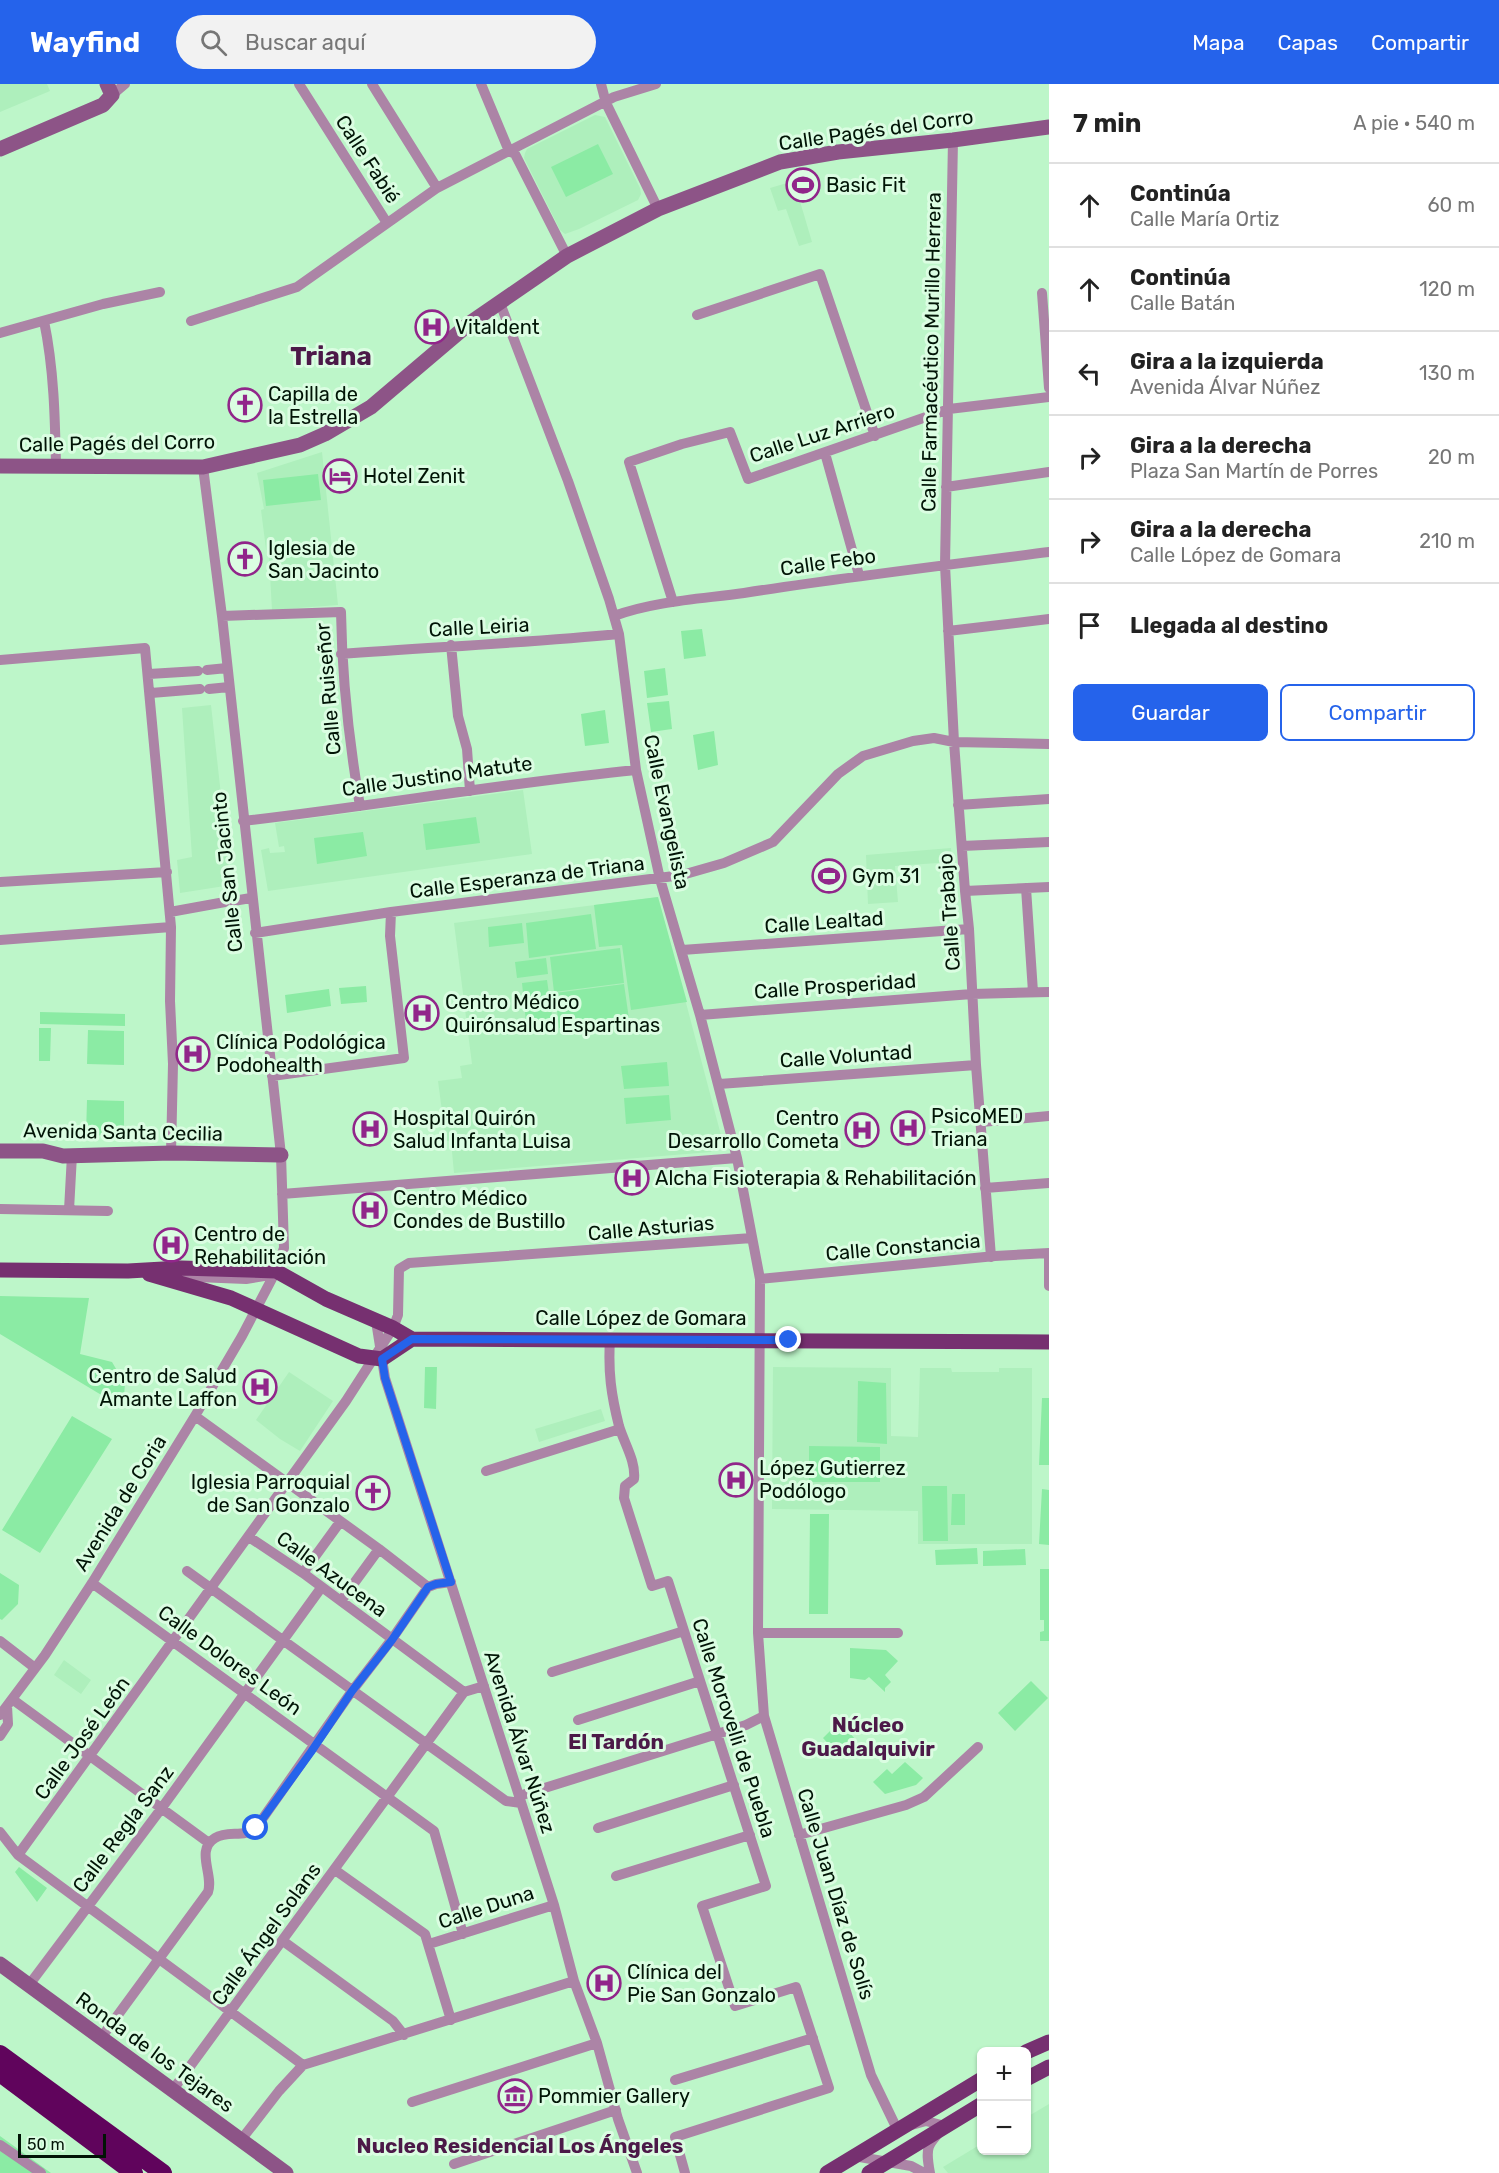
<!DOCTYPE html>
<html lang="es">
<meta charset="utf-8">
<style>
:root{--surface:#fff;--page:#f2f2f2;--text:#222;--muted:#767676;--line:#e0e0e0;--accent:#2563eb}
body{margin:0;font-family:Rubik,sans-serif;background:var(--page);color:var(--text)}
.controls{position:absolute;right:18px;bottom:18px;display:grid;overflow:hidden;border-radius:9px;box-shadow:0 2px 4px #0004}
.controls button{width:54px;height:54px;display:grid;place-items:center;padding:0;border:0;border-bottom:2px solid var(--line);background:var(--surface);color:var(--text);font:30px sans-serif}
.scale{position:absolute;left:18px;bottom:15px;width:88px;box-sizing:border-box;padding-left:6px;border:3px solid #011406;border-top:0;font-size:16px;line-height:21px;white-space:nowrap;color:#011406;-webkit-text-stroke:4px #dbfde2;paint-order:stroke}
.stop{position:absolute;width:18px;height:18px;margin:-14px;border:4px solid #2563eb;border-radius:50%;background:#fff}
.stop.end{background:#2563eb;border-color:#fff;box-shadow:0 2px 6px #0008}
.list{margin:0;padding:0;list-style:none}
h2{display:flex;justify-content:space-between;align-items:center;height:78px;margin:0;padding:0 24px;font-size:26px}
h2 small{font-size:20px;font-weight:400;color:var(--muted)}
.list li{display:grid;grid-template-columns:39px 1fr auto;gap:18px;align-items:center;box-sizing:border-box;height:84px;padding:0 24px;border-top:2px solid var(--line)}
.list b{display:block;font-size:22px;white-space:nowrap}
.list p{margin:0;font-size:20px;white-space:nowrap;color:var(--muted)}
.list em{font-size:20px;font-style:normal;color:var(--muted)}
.actions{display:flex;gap:12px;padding:18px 24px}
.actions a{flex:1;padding:14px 0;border:2px solid var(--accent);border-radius:9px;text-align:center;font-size:21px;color:var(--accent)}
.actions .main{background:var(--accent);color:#fff}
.icon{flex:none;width:33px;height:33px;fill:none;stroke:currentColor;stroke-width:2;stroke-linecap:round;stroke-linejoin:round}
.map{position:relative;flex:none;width:1049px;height:2089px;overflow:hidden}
header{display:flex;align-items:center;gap:36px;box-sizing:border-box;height:84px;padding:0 30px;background:var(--accent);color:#fff}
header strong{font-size:28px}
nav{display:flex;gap:33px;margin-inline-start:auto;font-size:21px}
.search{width:420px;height:54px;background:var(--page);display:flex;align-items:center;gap:15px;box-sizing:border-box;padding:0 21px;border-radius:33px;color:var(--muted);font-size:22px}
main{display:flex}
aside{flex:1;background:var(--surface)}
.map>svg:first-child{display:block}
.built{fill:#aeefbc}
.green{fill:#8beba4}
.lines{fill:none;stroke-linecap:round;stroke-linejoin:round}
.street{stroke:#ac84a6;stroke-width:10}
.secondary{stroke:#8d5487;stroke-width:15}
.primary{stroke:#763070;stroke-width:15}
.highway{stroke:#60045c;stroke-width:18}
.route{stroke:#2563eb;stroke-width:8}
.labels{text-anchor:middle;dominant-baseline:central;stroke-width:6;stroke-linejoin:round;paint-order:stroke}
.street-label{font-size:20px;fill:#011406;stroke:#dbfde2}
.poi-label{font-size:20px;fill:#011406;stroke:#dbfde2;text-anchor:start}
.neighbourhood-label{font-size:21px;font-weight:bold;fill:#4c1948;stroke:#dbfde2}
.district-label{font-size:26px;font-weight:bold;fill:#4c1948;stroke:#dbfde2}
</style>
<header>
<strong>Wayfind</strong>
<div class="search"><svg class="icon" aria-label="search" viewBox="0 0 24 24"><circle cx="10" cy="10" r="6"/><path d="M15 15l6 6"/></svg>Buscar aquí</div>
<nav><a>Mapa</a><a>Capas</a><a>Compartir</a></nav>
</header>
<main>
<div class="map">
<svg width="1049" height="2089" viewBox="0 0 1049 2089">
<rect width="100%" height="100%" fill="#bdf6c9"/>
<path class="built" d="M0,0H47L50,7L0,28Z
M595,31L605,33L640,104L641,110L638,116L579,145L565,150L560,146L524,74L525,69L527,65Z
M794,97L812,158L799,162L786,125L778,127L770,104Z
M322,368L338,521L272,526L269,473H267L261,426L264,425L257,389Z
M211,621L231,801L180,809L177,776L192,773L182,624Z
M523,706L532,770L268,807L261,766L269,764L270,769L285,768L284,762L279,763L275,739Z
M951,764L952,778L895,782L898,818L868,820L866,771Z
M658,813L722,1055L711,1068L454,1089L451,1057H446L438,997L462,994L460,982L472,980L454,839Z
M773,1283L891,1284V1352L918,1353L920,1284H951L952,1288H999V1284H1032V1460H918V1427L772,1425Z
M289,1288L333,1317L300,1367L280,1355L256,1336Z
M601,1325L605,1337L539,1358L535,1345Z
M64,1576L91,1596L81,1610L54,1591Z
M1049,2020V2089H948L943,2083L981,2060L982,2066H1026L1027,2033Z"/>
<path class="green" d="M598,60L613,90L566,113L551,83Z
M318,390L321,416L266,422L263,396Z
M702,545L706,572L684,575L681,547Z
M665,584L668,611L647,614L644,587Z
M669,617L672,645L651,648L647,619Z
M605,626L609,659L585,662L581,630Z
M714,647L718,681L698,686L693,651Z
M476,733L480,759L426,766L423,740Z
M363,748L367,772L317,780L314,754Z
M658,813L687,918L631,926L622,861L599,863L594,821Z
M591,830L596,865L529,874L526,839Z
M522,839L524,859L489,863L488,843Z
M620,864L624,899L554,908L550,873Z
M546,874L548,890L517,894L515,878Z
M547,896L554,945L527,948L522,899Z
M624,900L629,935L559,944L555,909Z
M366,902L367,918L341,920L339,904Z
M329,905L331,922L287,929L285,911Z
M40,928L125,930V942L40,940Z
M39,944H51L50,977H39Z
M88,946L124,947V981L87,980Z
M667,978L669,1002L624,1005L621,982Z
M669,1011L671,1036L626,1040L624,1014Z
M87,1016L124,1017V1052L86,1051Z
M0,1212L89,1214L80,1270L112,1278L125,1300L123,1324L0,1250Z
M425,1283H437L436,1325L424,1324Z
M858,1297L886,1299L887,1360L857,1358Z
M1042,1314H1049V1381H1039Z
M72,1332L112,1355L40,1469L2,1446Z
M809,1362L880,1363V1398H809Z
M922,1402H947L948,1457H923Z
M1042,1405L1049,1406V1461L1039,1460Z
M952,1410H965V1441H951Z
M810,1430H829L828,1530H809Z
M977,1464L978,1480L936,1481L935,1466Z
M1025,1465L1026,1481L983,1482V1467Z
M1040,1485H1049V1557H1040V1548L1044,1547V1536H1040Z
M0,1489L19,1501L18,1520L2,1536L0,1535Z
M850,1564L886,1566L898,1577L885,1591L891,1598L885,1604V1608L869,1593L865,1596L850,1594Z
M1031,1597L1048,1614L1015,1647L998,1629Z
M835,1642L840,1647L846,1645L857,1657L842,1671L838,1667L836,1668L823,1654Z
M905,1678L923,1694L916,1701L885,1710L873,1698L887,1685L892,1690Z
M19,1783L47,1804L37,1818L15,1788Z
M0,2052L51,2089H0Z"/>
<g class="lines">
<path class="street" d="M299,0L387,139
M372,0L437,104
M481,0L509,67L515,70L567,172
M601,0L606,19L658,125
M112,11L125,0
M953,56L945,481L954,658L965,807L969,845L976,981L991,1173
M1042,209L1049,304
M500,219L568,397L609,515L619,550L636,686L660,795L700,931L737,1074L760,1195L758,1549L764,1632L871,1991L897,2045L926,2037L945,2042C927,2061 925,2063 930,2089
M697,231L820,190L875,352
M44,237C54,285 55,334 56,382
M191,237L297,203L437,104L614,13L656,0
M0,249L103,220L160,208
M825,369L859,491
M946,403L1049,388
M673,518L629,378L682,360L730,348L748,395L949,325L1049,313
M222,532L341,528C342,593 349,658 360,722
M614,532C655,517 701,515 744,509C846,493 947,481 1049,468
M948,547L1049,535
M451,561L458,632L467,665L470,707
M341,570C434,563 526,559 619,550
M0,576L145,564L171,843L170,917L173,980L171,1069
M207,586L227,584
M149,590L198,587
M209,605L229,603
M151,609L200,605
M958,721L1049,715
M243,737C374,722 505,699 636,686
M962,762L1049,758
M0,798L167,788
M1026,804L1033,908
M965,807L1049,803
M233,817L251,814
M170,828L225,818
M255,849L391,828L682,791L724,779L773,758L838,690L863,672L913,657L934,654L954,658L1049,660
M0,856L171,843
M682,866L969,845
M700,931L972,910L1049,908
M272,992L404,974L390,852L391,828
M719,1000L976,981
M981,1038L1049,1032
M985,1104L1049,1099
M282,1110L737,1074
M0,1125L108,1127
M69,1126L72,1071
M1049,1169V1202
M172,1192L246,1195L270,1191
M760,1195L995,1172L1049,1169
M376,1237L385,1294L554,1821L574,1897L597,1959L618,2035L637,2089
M610,1255C608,1288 611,1310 619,1342C624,1359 636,1377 634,1395L625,1402L624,1414L652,1502L668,1497L766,1802L702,1822L735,1922L796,1903L829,2004L675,2053L685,2089
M195,1332L379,1465L428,1503
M486,1387L620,1345
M249,1453L303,1489L464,1608L484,1602
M187,1487L506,1717L521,1719
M303,1489L340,1438
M92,1499L434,1747L463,1850
M341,1517L379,1465
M758,1549H898
M0,1557L35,1584
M552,1588L684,1547
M12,1615L209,1759
M0,1631L45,1571L92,1499L195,1332L242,1252L276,1187L284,1164L281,1071L222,532L203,383
M578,1636L700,1597
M0,1652L8,1640L7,1622
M519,1712L746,1641L764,1632
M598,1744L734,1701
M0,1748L18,1771L303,1981
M799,1751L906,1721L924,1713L978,1663
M18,1771L346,1317L393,1244L398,1231L399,1185L409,1179L752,1154
M335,1786L425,1850L451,1936
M616,1792L750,1751
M283,1857L393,1937L404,1951
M429,1860L554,1821
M29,1901L161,1725L321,1504
M101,1954L208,1808C214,1791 195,1766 215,1754C228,1746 244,1754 256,1744L352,1607L392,1555L428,1503L436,1500L451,1498
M675,1996L813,1954
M172,2007L464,1608
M412,2018L597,1959
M241,2056L279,2007L303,1981L574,1897
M0,2061L41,2089
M854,2072L911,2082L924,2089
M454,2080L616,2026"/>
<path class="secondary" d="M0,65L103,21L112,11L107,0
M0,382L203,383L300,361L325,350L371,323L470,239L567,172L658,125L780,78L838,68L953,56L1049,43
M0,1067H43L63,1072L171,1069L281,1071
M0,1880L286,2089"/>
<path class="primary" d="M0,1186L128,1187L181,1184L276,1187L326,1215L393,1244L412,1255L1049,1258
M149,1190L231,1214L359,1272L382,1275L412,1255
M1026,1968L1049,1958
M1026,1995L1049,1983
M827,2089L982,1995
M869,2089L982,2020"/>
<path class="highway" d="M0,1970L163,2089
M0,1989L134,2089"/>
</g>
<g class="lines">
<path class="route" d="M256,1744L311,1668L352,1607L392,1556L428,1503L436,1500L451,1498L385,1294L382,1275L412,1255L789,1256"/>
</g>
<defs>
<g id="stadium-ring" transform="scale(1.725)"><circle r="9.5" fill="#dbfde2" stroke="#91268a" stroke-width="1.5"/><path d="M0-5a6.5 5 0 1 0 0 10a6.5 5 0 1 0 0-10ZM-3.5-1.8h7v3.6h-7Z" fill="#91268a"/></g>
<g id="hospital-ring" transform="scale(1.725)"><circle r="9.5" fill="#dbfde2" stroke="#91268a" stroke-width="1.5"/><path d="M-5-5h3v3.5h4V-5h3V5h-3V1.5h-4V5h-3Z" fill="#91268a"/></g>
<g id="church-ring" transform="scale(1.725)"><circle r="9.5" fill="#dbfde2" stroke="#91268a" stroke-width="1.5"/><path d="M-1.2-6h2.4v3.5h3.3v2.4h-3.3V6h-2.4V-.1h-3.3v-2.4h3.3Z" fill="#91268a"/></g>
<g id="hotel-ring" transform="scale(1.725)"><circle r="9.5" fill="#dbfde2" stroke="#91268a" stroke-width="1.5"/><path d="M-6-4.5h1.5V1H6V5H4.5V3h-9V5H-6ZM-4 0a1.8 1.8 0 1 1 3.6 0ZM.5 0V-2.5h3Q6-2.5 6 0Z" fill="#91268a"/></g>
<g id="museum-ring" transform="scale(1.725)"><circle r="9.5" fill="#dbfde2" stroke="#91268a" stroke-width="1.5"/><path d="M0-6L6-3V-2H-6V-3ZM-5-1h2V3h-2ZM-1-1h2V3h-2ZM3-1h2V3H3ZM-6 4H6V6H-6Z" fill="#91268a"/></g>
</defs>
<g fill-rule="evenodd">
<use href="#stadium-ring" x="803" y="101"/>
<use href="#hospital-ring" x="432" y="243"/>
<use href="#church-ring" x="245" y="321"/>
<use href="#hotel-ring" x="340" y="392"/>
<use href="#church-ring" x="245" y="475"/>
<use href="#stadium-ring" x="829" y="792"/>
<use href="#hospital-ring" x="422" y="929"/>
<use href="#hospital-ring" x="193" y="970"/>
<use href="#hospital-ring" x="908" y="1044"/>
<use href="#hospital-ring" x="370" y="1045"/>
<use href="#hospital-ring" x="862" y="1046"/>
<use href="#hospital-ring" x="632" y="1094"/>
<use href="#hospital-ring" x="370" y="1126"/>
<use href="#hospital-ring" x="171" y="1161"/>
<use href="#hospital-ring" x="260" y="1303"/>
<use href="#hospital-ring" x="736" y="1396"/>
<use href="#church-ring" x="373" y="1409"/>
<use href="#hospital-ring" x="604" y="1899"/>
<use href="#museum-ring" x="515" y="2012"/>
</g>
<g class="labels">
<g class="street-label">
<text transform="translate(876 46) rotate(-8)">Calle Pagés del Corro</text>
<text transform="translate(368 75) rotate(57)">Calle Fabié</text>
<text transform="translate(931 268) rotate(-89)">Calle Farmacéutico Murillo Herrera</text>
<text transform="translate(822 349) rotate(-18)">Calle Luz Arriero</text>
<text transform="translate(117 359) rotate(-1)">Calle Pagés del Corro</text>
<text transform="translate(828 478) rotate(-8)">Calle Febo</text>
<text transform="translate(479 543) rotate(-3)">Calle Leiria</text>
<text transform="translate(328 605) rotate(-95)">Calle Ruiseñor</text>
<text transform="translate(437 692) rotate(-8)">Calle Justino Matute</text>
<text transform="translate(667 728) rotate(78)">Calle Evangelista</text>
<text transform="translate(227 788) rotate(-96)">Calle San Jacinto</text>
<text transform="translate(527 793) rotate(-7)">Calle Esperanza de Triana</text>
<text transform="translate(949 828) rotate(-94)">Calle Trabajo</text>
<text transform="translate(824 838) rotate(-4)">Calle Lealtad</text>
<text transform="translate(835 902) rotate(-4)">Calle Prosperidad</text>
<text transform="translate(846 972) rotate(-4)">Calle Voluntad</text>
<text transform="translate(123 1048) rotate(1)">Avenida Santa Cecilia</text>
<text transform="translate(651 1144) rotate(-5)">Calle Asturias</text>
<text transform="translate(903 1163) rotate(-5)">Calle Constancia</text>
<text x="641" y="1234">Calle López de Gomara</text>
<text transform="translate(120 1419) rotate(-58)">Avenida de Coria</text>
<text transform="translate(332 1490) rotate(36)">Calle Azucena</text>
<text transform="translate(230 1576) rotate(36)">Calle Dolores León</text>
<text transform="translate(734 1644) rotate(72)">Calle Morovelli de Puebla</text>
<text transform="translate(82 1654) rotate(-54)">Calle José León</text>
<text transform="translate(520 1658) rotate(72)">Avenida Álvar Núñez</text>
<text transform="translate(123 1745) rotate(-53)">Calle Regla Sanz</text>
<text transform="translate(836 1810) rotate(73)">Calle Juan Díaz de Solís</text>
<text transform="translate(486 1823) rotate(-18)">Calle Duna</text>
<text transform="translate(266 1850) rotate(-54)">Calle Ángel Solans</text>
<text transform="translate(155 1968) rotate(36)">Ronda de los Tejares</text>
</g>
<g class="poi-label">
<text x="826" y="101">Basic Fit</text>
<text x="455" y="243">Vitaldent</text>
<text x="268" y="310">Capilla de<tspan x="268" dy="23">la Estrella</tspan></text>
<text x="363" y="392">Hotel Zenit</text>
<text x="268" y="464">Iglesia de<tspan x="268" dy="23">San Jacinto</tspan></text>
<text x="852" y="792">Gym 31</text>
<text x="445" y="918">Centro Médico<tspan x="445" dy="23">Quirónsalud Espartinas</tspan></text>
<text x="216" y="958">Clínica Podológica<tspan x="216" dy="23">Podohealth</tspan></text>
<text x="931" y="1032">PsicoMED<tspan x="931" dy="23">Triana</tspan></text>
<text x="393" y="1034">Hospital Quirón<tspan x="393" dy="23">Salud Infanta Luisa</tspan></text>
<text x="839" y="1034" text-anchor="end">Centro<tspan x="839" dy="23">Desarrollo Cometa</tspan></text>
<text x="655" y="1094">Alcha Fisioterapia &amp; Rehabilitación</text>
<text x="393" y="1114">Centro Médico<tspan x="393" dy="23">Condes de Bustillo</tspan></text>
<text x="194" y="1150">Centro de<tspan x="194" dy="23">Rehabilitación</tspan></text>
<text x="237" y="1292" text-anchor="end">Centro de Salud<tspan x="237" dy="23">Amante Laffon</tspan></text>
<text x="759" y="1384">López Gutierrez<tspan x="759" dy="23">Podólogo</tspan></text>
<text x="350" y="1398" text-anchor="end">Iglesia Parroquial<tspan x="350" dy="23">de San Gonzalo</tspan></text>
<text x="627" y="1888">Clínica del<tspan x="627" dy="23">Pie San Gonzalo</tspan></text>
<text x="538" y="2012">Pommier Gallery</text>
</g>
<g class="neighbourhood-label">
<text x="868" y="1640">Núcleo<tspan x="868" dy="24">Guadalquivir</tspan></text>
<text x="616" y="1657">El Tardón</text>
<text x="520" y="2061">Nucleo Residencial Los Ángeles</text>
</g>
<g class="district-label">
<text x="331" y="272">Triana</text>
</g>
</g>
</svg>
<div class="controls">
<button>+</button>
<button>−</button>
</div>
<div class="scale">50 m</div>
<div class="stop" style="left:256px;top:1744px"></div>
<div class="stop end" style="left:789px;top:1256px"></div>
</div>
<aside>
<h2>7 min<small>A pie · 540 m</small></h2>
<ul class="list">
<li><svg class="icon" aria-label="ahead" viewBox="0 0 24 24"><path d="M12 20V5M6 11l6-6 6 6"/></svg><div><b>Continúa</b><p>Calle María Ortiz</p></div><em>60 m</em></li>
<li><svg class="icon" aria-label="ahead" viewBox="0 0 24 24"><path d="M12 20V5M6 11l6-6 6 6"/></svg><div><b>Continúa</b><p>Calle Batán</p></div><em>120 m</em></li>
<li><svg class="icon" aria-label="left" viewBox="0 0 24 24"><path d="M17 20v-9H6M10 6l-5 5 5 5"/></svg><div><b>Gira a la izquierda</b><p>Avenida Álvar Núñez</p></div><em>130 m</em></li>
<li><svg class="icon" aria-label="right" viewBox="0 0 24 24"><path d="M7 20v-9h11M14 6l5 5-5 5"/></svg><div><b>Gira a la derecha</b><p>Plaza San Martín de Porres</p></div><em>20 m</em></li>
<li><svg class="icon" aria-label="right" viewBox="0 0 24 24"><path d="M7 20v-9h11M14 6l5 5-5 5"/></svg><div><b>Gira a la derecha</b><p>Calle López de Gomara</p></div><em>210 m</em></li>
<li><svg class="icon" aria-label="arrive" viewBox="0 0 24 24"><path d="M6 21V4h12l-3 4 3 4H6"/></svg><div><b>Llegada al destino</b></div></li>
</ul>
<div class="actions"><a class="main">Guardar</a><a>Compartir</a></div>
</aside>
</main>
